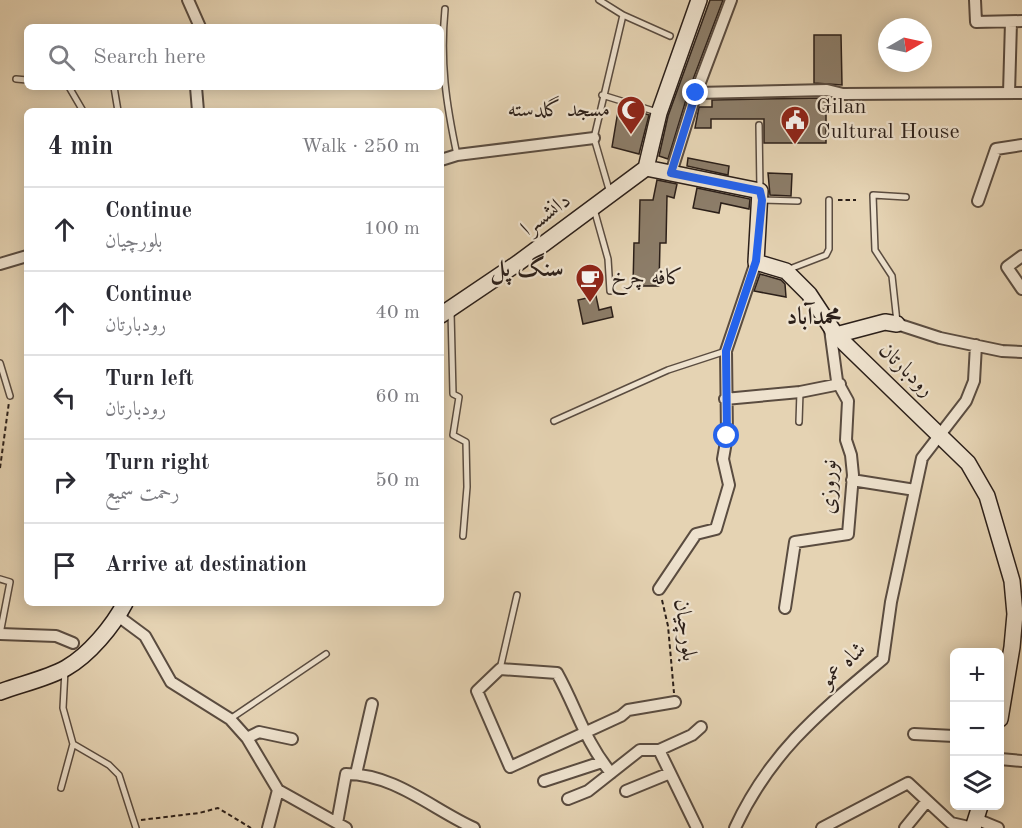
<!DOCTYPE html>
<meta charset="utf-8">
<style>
:root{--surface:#fff;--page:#f2f2f3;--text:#2b2b33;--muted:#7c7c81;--line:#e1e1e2}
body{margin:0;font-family:"Old Standard TT",Amiri,serif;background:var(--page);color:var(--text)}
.controls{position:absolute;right:18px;bottom:18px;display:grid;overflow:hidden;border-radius:9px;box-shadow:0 3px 15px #0003}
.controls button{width:54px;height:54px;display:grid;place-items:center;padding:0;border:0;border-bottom:2px solid var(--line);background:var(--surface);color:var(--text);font:30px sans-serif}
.compass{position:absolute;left:878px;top:18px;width:54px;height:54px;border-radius:50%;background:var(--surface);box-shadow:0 3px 15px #0003;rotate:81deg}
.stop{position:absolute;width:18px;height:18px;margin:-14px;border:4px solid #2563eb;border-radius:50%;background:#fff}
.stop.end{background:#2563eb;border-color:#fff;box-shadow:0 2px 6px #0008}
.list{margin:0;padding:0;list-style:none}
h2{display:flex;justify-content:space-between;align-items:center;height:78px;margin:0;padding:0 24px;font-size:26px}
h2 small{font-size:20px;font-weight:400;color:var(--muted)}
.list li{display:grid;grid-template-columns:39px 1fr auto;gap:18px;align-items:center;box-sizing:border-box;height:84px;padding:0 24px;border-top:2px solid var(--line)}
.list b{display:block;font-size:22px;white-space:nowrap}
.list p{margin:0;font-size:20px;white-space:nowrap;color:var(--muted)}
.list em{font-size:20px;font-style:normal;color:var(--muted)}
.icon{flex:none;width:33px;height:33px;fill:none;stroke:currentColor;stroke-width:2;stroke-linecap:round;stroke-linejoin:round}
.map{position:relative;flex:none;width:1022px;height:828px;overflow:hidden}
.search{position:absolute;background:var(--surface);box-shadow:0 3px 15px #0003;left:24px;top:24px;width:420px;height:66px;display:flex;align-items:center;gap:15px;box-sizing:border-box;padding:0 21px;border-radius:9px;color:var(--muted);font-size:22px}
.panel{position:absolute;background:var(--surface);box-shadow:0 3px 15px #0003;left:24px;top:108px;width:420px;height:498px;border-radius:9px}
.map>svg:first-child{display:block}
.building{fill:#8c7d69;stroke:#2b1f19;stroke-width:1.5}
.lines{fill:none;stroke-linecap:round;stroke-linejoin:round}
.lane-casing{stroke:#5a4c40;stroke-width:8}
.street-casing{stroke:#5a4c40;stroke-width:14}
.secondary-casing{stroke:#2b1f19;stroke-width:18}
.path{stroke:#2b1f19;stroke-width:2;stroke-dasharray:4.5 3;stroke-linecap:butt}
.lane{stroke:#eee2ce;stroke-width:5}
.street{stroke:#eee2ce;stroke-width:10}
.secondary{stroke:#eee2ce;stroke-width:15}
.route{stroke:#2563eb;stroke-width:8}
.labels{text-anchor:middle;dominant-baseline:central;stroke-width:4.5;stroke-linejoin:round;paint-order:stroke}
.poi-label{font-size:22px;fill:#2b1f19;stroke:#eee2ce;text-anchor:start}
.street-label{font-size:22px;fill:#2b1f19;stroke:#eee2ce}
.neighbourhood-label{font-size:24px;font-weight:bold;fill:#2b1f19;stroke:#eee2ce}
</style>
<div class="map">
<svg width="1022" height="828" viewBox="0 0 1022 828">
<rect width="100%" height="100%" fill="#e5d3b3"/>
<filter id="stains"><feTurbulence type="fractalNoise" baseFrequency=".00333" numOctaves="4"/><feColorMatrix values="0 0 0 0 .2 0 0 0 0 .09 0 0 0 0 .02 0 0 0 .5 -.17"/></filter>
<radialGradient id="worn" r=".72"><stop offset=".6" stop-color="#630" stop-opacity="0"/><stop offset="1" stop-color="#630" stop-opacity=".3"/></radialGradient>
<path class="building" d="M710,0H723L689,90L668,159L659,156L668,116Z
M814,35H841L842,85L814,83Z
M826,98V143H764V119H711V128H695L699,107H712V100Z
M619,105L649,115L639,154L612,147Z
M688,158L729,166L728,175L687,166Z
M768,173L792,174L791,196L770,195Z
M657,180L677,184L674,198L667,196L666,243H660L659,286H633L634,243H639L640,200H653Z
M697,188L750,199L749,209L721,203L719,213L693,208Z
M760,274L781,280L785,284L786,297L754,291Z
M596,296L599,310L611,307L613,317L583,324L578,300Z"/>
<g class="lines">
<g class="lane-casing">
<path id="lane" d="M599,0L623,15L670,36
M445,9C440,62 446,103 457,155
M16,79L27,80
M69,87L83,111
M114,87L118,111
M602,95L657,112
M759,125L760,189
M610,193L594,138L623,15
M762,200L798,201
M594,209L608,259L610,291
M787,270L826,255L829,249V200
M451,312L453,394L459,397L453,435L466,442L467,487L463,536
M897,322L892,276L875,250L873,195L906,197
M0,363L10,396
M554,421L668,370L726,351
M799,422L800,392
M0,579L10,582L0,634
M500,669L517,595
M65,670L63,708L73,744L109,765L119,775L136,828
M230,719L326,654
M61,788L73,744"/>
</g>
<g class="street-casing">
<path id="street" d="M188,0L200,27
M975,0L976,22L1022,21
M196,87L198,111
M696,93L827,90L843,94L1022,93
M1009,93L1011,22
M441,160L457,155L594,138
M671,173L696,93L731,0
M978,201L996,149L1022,145
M1022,256L1007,267L1022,289
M0,264L27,256
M897,324L940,338L1002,351L1022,352
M725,399L800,392L840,384
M852,480L915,490
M659,589L696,534L716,529L729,485L723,459L727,436L726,351L756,262
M785,608L795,542L848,534L853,475L851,455L846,440L848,401L837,381L830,329
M118,616L145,636L171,682L230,719L247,738L278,790L346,828
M0,634L56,636L73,643
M914,734L954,736
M247,738L259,732L292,739
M1000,759L1022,761
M611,773C584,740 577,709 557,673L500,669L477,691L510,767L621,716L628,710L675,702
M356,774L372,704
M544,781L602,762
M626,791L670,773
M568,799L588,791L640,750H659
M976,819L998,828
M337,823L346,774C395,774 432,809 474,828
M268,828L278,790
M697,828L659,750L692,735L701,727
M735,828C770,752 820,712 883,659L891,602L922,458L966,401L974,381L976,345
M822,828L908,783L951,823L973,828
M905,828L927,801"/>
</g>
<g class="secondary-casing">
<path id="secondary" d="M646,168L760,191L756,262L786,271L809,294L836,335L968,463L987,496L1012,581L1015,614L1012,647L1000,719
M646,168L659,113L699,0
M441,315L518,263L646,168
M836,335L885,322L897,324
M0,692C21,684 46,679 66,668C89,655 113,626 125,603
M973,828L980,806"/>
</g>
<path class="path" d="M838,200H856
M0,468L9,402
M662,600L668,626L674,693
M141,820L199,813L218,808L251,828"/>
<use href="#lane" class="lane"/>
<use href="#street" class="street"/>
<use href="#secondary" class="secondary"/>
</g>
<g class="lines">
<path class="route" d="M696,93L671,173L760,191L762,200L756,261L726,351L727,436"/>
</g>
<defs>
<g id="mosque-pin" transform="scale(1.5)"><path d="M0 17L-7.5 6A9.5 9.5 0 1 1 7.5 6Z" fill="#8f2418" stroke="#eee2ce"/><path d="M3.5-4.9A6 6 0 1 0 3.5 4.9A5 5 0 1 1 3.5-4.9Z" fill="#fff"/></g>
<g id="civic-pin" transform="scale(1.5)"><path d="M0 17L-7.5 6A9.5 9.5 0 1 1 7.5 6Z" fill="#8f2418" stroke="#eee2ce"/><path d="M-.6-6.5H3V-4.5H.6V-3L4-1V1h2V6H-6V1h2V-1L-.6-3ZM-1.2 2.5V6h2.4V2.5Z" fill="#fff"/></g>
<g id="cafe-pin" transform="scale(1.5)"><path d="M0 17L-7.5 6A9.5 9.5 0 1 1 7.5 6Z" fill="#8f2418" stroke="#eee2ce"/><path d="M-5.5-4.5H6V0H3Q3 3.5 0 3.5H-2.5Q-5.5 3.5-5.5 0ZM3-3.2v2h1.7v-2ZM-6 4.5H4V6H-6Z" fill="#fff"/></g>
</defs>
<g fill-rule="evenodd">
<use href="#mosque-pin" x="631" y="110"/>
<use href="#civic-pin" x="795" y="120"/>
<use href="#cafe-pin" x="590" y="278"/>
</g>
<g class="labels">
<g class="poi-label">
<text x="816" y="107">Gilan<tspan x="816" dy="25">Cultural House</tspan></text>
<text x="610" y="110" text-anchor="end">مسجد گلدسته</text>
<text x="611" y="278">کافه چرخ</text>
</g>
<g class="street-label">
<text transform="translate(546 215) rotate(-37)">دانشسرا</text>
<text transform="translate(906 370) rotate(44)">رودبارتان</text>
<text transform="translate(829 487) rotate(-89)">نوروزی</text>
<text transform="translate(685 630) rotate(82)">بلورچیان</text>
<text transform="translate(843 665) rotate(-44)">شاه عمو</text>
</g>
<g class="neighbourhood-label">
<text x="527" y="270">سنگ پل</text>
<text x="814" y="318">محمدآباد</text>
</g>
</g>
<rect width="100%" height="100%" filter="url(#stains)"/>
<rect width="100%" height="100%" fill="url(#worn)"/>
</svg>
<div class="controls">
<button>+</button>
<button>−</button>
<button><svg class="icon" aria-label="layers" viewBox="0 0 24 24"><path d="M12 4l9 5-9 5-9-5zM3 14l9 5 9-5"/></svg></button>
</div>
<svg class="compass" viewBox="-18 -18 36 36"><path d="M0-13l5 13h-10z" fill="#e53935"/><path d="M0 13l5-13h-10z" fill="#7c7c81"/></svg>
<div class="stop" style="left:727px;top:436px"></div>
<div class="stop end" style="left:696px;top:93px"></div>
<div class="search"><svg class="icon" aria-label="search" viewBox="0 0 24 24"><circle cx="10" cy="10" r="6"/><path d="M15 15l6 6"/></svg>Search here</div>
<section class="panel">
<h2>4 min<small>Walk · 250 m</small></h2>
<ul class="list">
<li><svg class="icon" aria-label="ahead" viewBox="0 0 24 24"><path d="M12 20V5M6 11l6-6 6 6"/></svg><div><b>Continue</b><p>بلورچیان</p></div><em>100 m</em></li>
<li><svg class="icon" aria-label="ahead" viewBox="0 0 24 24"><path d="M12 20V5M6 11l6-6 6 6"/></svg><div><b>Continue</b><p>رودبارتان</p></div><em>40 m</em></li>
<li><svg class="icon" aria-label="left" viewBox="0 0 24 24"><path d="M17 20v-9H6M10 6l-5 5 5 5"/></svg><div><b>Turn left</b><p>رودبارتان</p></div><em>60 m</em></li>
<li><svg class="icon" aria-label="right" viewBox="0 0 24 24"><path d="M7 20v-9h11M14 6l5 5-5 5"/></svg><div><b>Turn right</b><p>رحمت سمیع</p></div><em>50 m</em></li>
<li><svg class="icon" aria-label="arrive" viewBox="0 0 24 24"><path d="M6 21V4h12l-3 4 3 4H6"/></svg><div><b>Arrive at destination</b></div></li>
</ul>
</section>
</div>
